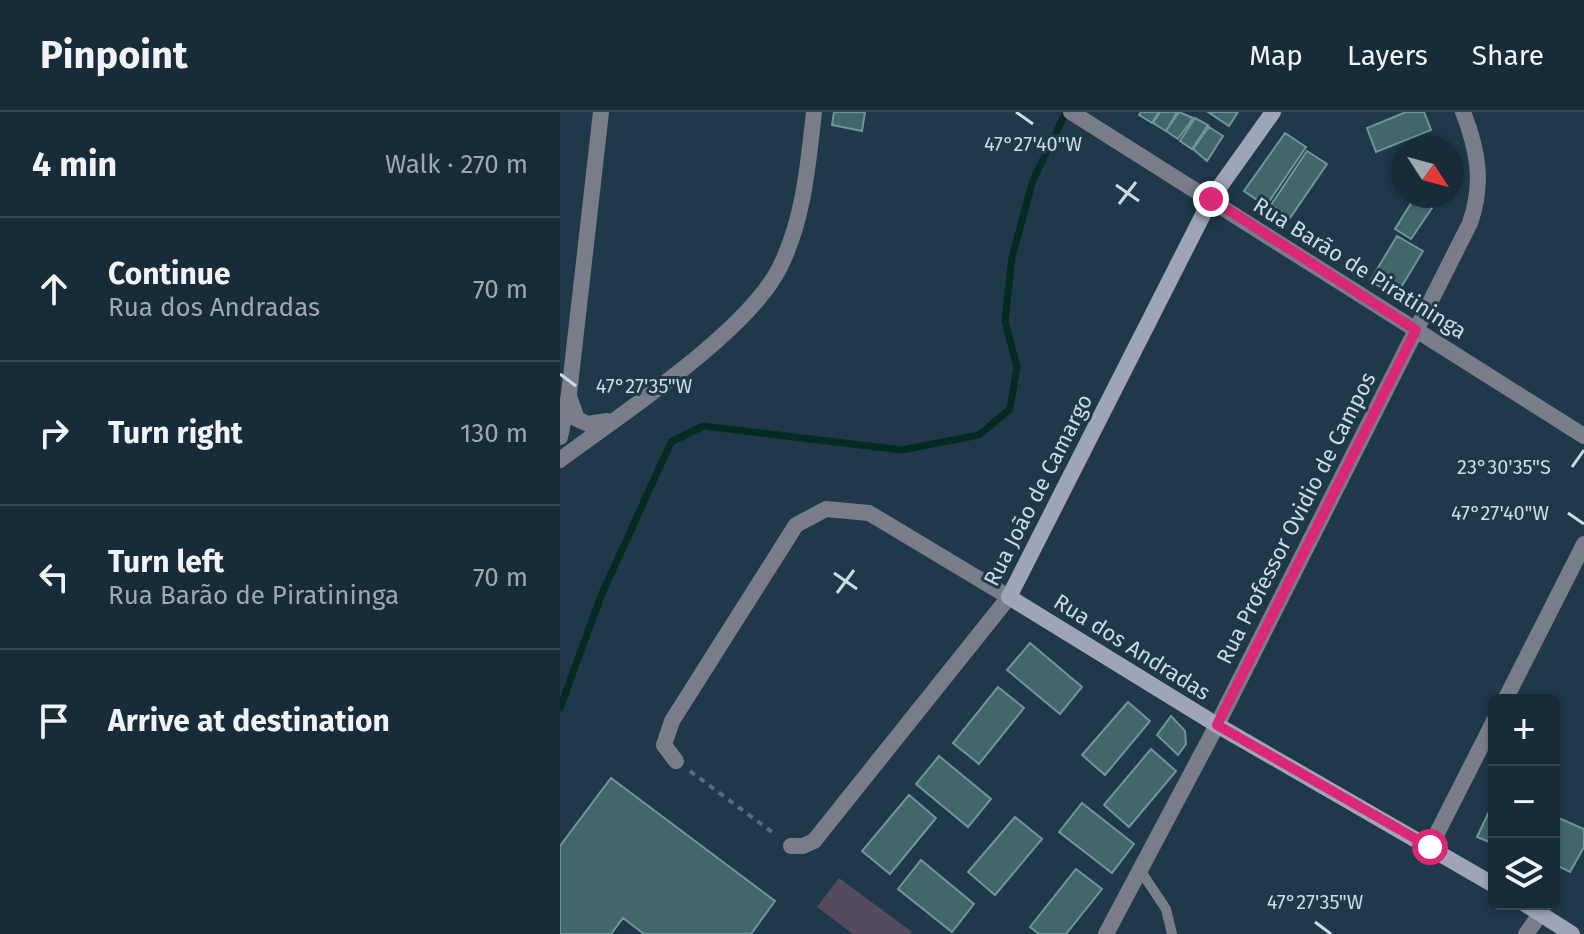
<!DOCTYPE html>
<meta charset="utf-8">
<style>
:root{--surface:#172b38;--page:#243743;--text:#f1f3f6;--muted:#9ea7ae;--line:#364753}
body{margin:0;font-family:"Fira Sans",sans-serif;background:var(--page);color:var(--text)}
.controls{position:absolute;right:24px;bottom:24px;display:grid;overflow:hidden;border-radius:12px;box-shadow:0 2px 6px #0004}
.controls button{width:72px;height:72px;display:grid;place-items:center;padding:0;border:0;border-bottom:2px solid var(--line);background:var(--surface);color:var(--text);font:40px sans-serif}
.compass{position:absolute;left:832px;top:24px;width:72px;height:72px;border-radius:50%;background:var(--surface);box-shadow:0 2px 6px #0004;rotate:126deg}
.stop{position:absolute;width:24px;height:24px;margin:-18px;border:6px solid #db2777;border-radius:50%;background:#fff}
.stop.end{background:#db2777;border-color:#fff;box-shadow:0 2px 8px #0008}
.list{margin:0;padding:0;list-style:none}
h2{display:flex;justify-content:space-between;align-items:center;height:104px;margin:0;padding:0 32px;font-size:34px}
h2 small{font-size:26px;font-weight:400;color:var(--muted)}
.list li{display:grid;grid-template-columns:52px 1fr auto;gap:24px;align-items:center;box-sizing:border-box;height:144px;padding:0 32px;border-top:2px solid var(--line)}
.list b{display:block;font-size:30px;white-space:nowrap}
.list p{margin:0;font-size:26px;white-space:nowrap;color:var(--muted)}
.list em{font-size:26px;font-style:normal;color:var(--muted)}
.icon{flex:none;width:44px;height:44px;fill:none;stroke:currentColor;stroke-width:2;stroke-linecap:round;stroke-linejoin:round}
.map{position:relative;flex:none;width:1024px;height:822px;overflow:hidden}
header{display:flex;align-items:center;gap:48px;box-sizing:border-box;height:112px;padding:0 40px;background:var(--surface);border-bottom:2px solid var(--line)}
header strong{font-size:38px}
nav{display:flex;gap:44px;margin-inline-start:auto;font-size:28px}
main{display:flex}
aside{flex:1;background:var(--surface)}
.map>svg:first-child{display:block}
.green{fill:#544b5e}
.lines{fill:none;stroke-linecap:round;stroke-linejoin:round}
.stream{stroke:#052a21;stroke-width:7}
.building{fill:#41676b;stroke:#6e959a;stroke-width:2}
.path{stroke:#556c7b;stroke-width:4;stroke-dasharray:6 6;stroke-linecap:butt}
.lane{stroke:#797d8a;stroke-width:10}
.street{stroke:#797d8a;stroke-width:16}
.secondary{stroke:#9fa5b9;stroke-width:16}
.route{stroke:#db2777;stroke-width:10}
.ticks{fill:none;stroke:#cbdae5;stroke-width:3}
.labels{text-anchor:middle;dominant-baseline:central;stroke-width:6;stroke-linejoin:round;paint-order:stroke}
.street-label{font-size:22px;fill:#cbdae5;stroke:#1f394a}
.ticks-label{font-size:20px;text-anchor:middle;fill:#cbdae5;stroke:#1f394a;stroke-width:6;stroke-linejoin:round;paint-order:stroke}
</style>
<header>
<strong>Pinpoint</strong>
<nav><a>Map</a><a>Layers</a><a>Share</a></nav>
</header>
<main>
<aside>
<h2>4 min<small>Walk · 270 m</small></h2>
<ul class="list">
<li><svg class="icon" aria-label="ahead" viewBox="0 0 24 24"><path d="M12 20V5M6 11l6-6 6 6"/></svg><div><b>Continue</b><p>Rua dos Andradas</p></div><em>70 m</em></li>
<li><svg class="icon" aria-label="right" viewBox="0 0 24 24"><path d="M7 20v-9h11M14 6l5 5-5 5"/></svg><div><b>Turn right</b></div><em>130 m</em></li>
<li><svg class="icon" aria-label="left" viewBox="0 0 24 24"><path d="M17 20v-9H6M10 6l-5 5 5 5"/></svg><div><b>Turn left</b><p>Rua Barão de Piratininga</p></div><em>70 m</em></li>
<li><svg class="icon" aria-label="arrive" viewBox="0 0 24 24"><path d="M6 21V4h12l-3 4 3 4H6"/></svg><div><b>Arrive at destination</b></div></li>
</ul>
</aside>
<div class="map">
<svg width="1024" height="822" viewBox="0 0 1024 822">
<rect width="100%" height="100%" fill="#1f394a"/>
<path class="green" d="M279,766L352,820L350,822H293L257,795Z"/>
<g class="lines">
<path class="stream" d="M0,596L41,484L111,330L143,314L342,338L419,323L450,297L457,255L445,209L452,145L473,68L506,0"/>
</g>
<path class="building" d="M274,0H305L302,19L272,13Z
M581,0H599L592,11L579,3Z
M600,0H617L606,19L593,11Z
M619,0L633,6L618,27L606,19Z
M648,0H678L669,14Z
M846,0H864L871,18L816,40L807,16Z
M635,6L648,13L632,37L620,29Z
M649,15L663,24L647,49L633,37Z
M725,21L746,35L706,94L684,79Z
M747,39L767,52L730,106L711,93Z
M855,85L872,96L851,127L835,117Z
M837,124L863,139L836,184L810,169Z
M470,531L522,575L500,602L447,558Z
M438,575L464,596L419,652L393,631Z
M568,590L590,609L545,663L522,643Z
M611,604L625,619L626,632L618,643L597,623Z
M591,637L616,659L569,715L544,693Z
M379,644L431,687L408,715L356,672Z
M51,666L215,789L191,822H84L63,806L51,822H0V734Z
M349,683L376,706L330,762L302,739Z
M934,689V732L917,725Z
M522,691L574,732L552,761L499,720Z
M994,704L1024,717V735L1010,760L994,752Z
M455,705L482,727L435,783L408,760Z
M361,748L414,792L392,820L338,777Z
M516,757L542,777L506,822H479L470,815Z"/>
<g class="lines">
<path class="path" d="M130,659L216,723"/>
<path class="lane" d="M580,758L606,797L612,822"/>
<path class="street" d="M511,0L1024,324
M10,287L17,307L28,312L47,309
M0,325L9,282L41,0
M0,348C60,303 188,220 220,155C244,106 248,53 254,0
M945,588L1024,432
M116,649L104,633L112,609L236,413L266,397L309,401L449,485L254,729L243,734H231
M870,735L934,609
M546,822L657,613L910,111C924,71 918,38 903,0
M966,822L981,801"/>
<path class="secondary" d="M713,0L651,87L449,485L657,613L934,773
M965,792L1012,822"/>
</g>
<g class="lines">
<path class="route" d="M651,87L856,218L657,613L870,735"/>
</g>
<path class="ticks" d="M456,0L473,12M556,73L579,89M559,92L576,70M0,262L16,274M1012,355L1024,338M1008,401L1024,412M274,461L297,477M277,481L294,458M755,810L771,822"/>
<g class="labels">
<g class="street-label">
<text transform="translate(800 156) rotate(32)">Rua Barão de Piratininga</text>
<text transform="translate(478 378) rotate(-63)">Rua João de Camargo</text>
<text transform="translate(736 406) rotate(-63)">Rua Professor Ovidio de Campos</text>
<text transform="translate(572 535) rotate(32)">Rua dos Andradas</text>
</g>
</g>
<g class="ticks-label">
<text x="473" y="39">47°27'40"W</text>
<text x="84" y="281">47°27'35"W</text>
<text x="944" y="362">23°30'35"S</text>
<text x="940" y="408">47°27'40"W</text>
<text x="755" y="797">47°27'35"W</text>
</g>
</svg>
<div class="controls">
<button>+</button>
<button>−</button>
<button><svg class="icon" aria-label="layers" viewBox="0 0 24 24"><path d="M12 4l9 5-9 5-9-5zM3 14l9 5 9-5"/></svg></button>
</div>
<svg class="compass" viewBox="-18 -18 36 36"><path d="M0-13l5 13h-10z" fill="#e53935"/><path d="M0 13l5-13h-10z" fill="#9ea7ae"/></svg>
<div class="stop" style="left:870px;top:735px"></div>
<div class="stop end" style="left:651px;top:87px"></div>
</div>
</main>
